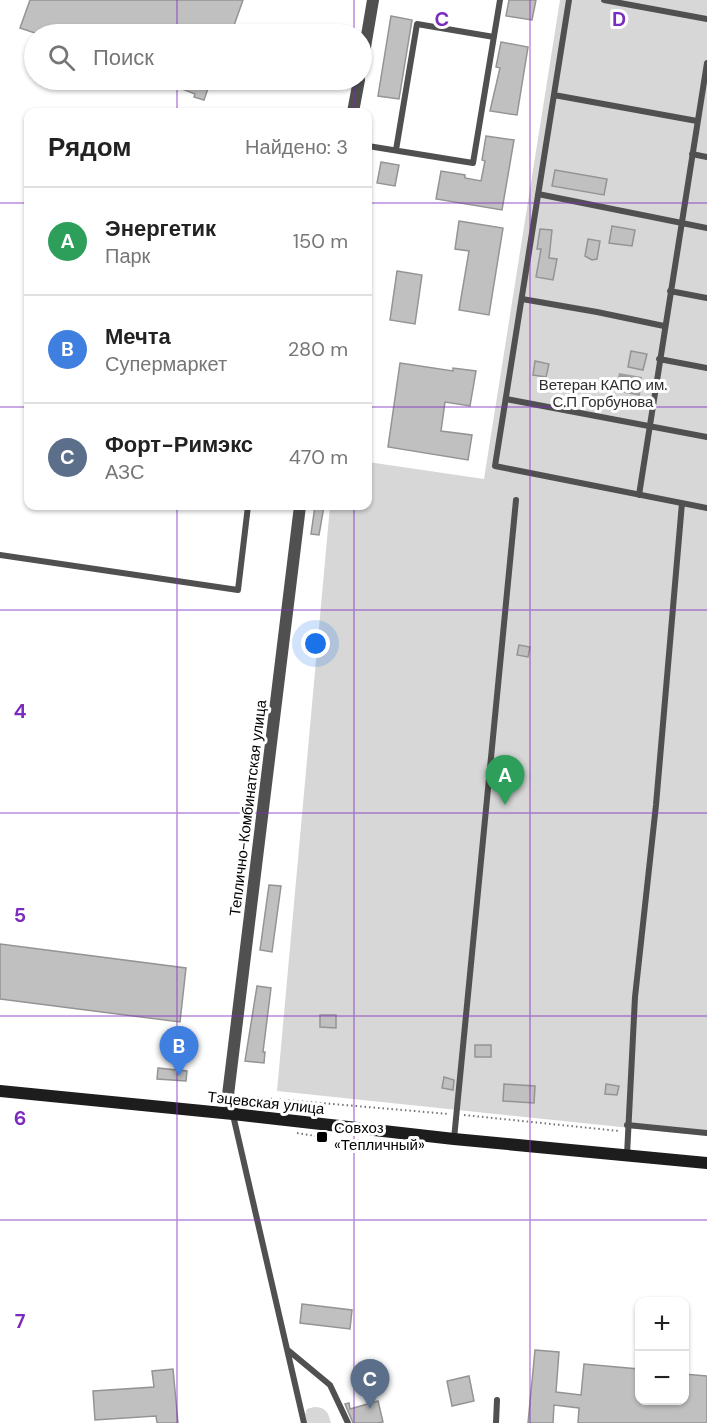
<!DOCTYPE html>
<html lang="ru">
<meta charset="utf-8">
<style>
:root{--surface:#fff;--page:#f6f6f6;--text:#222;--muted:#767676;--line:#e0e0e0;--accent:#db2777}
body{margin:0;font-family:"DM Sans",sans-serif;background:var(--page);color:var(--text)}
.controls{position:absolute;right:18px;bottom:18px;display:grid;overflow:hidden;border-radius:12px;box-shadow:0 2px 4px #0004}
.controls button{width:54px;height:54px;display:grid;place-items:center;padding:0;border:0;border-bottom:2px solid var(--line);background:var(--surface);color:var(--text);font:30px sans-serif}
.you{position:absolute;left:316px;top:644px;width:21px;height:21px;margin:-15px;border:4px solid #fff;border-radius:50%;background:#1a73e8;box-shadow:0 0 0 9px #1a73e833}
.badge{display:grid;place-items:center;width:39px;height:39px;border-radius:50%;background:var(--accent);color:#fff;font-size:20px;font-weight:700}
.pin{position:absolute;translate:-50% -50px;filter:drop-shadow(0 2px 3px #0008)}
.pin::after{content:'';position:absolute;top:32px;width:21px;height:18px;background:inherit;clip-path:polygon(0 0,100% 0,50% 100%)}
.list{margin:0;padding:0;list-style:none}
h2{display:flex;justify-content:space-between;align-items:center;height:78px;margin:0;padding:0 24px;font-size:26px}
h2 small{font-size:20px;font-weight:400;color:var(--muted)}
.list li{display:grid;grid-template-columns:39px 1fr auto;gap:18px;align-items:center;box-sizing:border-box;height:108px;padding:0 24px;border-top:2px solid var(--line)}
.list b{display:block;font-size:22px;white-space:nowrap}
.list p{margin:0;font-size:20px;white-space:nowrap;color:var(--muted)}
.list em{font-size:20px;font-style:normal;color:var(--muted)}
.icon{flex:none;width:33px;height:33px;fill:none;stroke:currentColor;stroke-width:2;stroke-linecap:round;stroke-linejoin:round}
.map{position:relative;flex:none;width:707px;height:1423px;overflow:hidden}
.search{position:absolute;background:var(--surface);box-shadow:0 2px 4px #0004;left:24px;top:24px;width:348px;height:66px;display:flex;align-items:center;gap:15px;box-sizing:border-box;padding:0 21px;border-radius:33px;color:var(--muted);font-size:22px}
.panel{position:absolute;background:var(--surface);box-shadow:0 2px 4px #0004;left:24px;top:108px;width:348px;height:402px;border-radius:12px}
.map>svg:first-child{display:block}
.green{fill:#d7d7d7}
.water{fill:#9e9e9e}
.building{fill:#c0c0c0;stroke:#949494;stroke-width:1.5}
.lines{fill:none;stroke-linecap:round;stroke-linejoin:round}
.path{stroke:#727272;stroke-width:2;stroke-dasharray:1.5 3;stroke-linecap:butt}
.lane{stroke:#505050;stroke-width:6}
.street{stroke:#505050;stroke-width:12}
.secondary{stroke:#1d1d1d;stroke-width:12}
.grid{fill:none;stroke:#7b2cbf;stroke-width:1.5;stroke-opacity:0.55}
.poi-dot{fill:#000;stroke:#fff;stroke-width:2}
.labels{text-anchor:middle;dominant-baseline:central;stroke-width:6;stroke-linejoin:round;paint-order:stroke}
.park-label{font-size:15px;fill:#2e2e2e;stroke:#fff}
.street-label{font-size:15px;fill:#000;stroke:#fff}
.poi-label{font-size:15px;fill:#000;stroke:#fff;text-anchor:start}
.grid-label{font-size:20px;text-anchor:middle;font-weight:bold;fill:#7b2cbf;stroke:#fff;stroke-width:6;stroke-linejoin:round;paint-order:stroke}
</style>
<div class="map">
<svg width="707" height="1423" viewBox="0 0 707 1423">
<rect width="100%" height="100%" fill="#fff"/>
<path class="green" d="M560,0H707V1136L277,1091L330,506H368V462L484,479Z
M314,1407C326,1407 328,1412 331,1423H307L305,1415L307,1409Z"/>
<path class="water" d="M619,373L642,377L640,396L615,391Z"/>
<path class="building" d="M30,0H243L231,34H38L20,28Z
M509,0H536L532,20L506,16Z
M391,16L412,20L399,99L378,96Z
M501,42L528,47L517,115L490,111L500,68L496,67Z
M159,80H211L204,100L194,97L195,94Z
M486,136L514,140L502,210L436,199L441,171L465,175V178L481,181L485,161L482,160Z
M381,162L399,165L395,186L377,183Z
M555,170L607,179L604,195L552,186Z
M459,221L503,228L489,315L459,310L469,251L455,249Z
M612,226L635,230L632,246L609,243Z
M540,229L552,230L549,258L557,259L553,280L536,277L541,249H537Z
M588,239L600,241L597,259L592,260L585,256Z
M397,271L422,275L415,324L390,320Z
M631,351L647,354L643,370L628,367Z
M535,361L549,364L546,377L533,375Z
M400,363L453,371V368L476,371L470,406L445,402L441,431L472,435L468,460L388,447Z
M315,506H324L319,535L311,534Z
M519,645L530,647L528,657L517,655Z
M269,885L281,886L272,952L260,950Z
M0,944L186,968L180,1022L0,999Z
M257,986L271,988L263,1052H265L264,1063L245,1061Z
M320,1015H336V1028L320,1027Z
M475,1045H491V1057H475Z
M158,1068L187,1071L186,1081L157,1079Z
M444,1077L454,1080L453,1090L442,1088Z
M504,1084L535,1086L534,1103L503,1101Z
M606,1084L619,1086L617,1095L605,1094Z
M302,1304L352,1310L350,1329L300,1323Z
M535,1350L559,1352L556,1392L581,1395L584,1364L639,1369V1401H684V1374L707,1376V1423H578L579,1408L554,1405L553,1423H528Z
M173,1369L178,1423H157L156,1416L95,1420L93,1391L154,1387L152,1371Z
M469,1376L474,1401L452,1406L447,1381Z
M378,1401L383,1422L377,1423H353L345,1404L349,1403L350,1409Z"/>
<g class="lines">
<path class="path" d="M239,1096L449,1114
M464,1115L619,1131
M297,1133L322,1137"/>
<path class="lane" d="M569,0L495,466L707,508
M604,0L707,19
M554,95L697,121
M368,146L473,163L500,0
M396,150L417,24L494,37
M692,154L707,157
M538,194L707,228
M670,291L707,298
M522,299L597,312L664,326
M659,359L707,368
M506,399L707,437
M639,495L707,63
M0,555L238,590L248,506
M233,1115L304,1423
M627,1125L707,1133
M454,1139L516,500
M627,1155L635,997L656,805L682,503
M289,1351L330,1385L348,1423
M496,1423L497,1400"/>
<path class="street" d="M362,65L373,0
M353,112L359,80
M233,1114L228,1095L300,506"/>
<path class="secondary" d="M0,1091L233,1114L454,1139L707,1163"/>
</g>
<path class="grid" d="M177,0V34M354,0V34M530,0V1423M177,80V112M354,80V112M0,203H28M368,203H707M0,407H28M368,407H707M177,506V1423M354,506V1423M0,610H707M0,813H707M0,1016H707M0,1220H707"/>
<rect class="poi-dot" x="316" y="1131" width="12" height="12" rx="3"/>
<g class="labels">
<g class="park-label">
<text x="603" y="385">Ветеран КАПО им.<tspan x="603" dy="17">С.П Горбунова</tspan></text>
</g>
<g class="street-label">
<text transform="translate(248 808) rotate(-83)">Теплично-Комбинатская улица</text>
<text transform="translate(266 1103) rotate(6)">Тэцевская улица</text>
</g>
<g class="poi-label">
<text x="334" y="1128">Совхоз<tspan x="334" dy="17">«Тепличный»</tspan></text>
</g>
</g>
<g class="grid-label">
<text x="442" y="26">C</text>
<text x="619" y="26">D</text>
<text x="20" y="718">4</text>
<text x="20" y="922">5</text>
<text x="20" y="1125">6</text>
<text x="20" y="1328">7</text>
</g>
</svg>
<div class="controls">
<button>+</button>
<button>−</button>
</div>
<div class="you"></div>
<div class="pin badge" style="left:505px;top:805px;background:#2e9e5b">A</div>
<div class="pin badge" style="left:179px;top:1076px;background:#3f7fe0">B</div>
<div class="pin badge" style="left:370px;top:1409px;background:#5c6f8a">C</div>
<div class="search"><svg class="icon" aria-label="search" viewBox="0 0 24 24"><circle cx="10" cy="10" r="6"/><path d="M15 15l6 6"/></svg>Поиск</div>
<section class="panel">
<h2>Рядом<small>Найдено: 3</small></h2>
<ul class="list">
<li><span class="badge" style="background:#2e9e5b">A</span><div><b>Энергетик</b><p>Парк</p></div><em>150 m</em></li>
<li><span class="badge" style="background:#3f7fe0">B</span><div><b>Мечта</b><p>Супермаркет</p></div><em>280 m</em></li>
<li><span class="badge" style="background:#5c6f8a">C</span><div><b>Форт-Римэкс</b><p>АЗС</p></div><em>470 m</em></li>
</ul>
</section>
</div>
